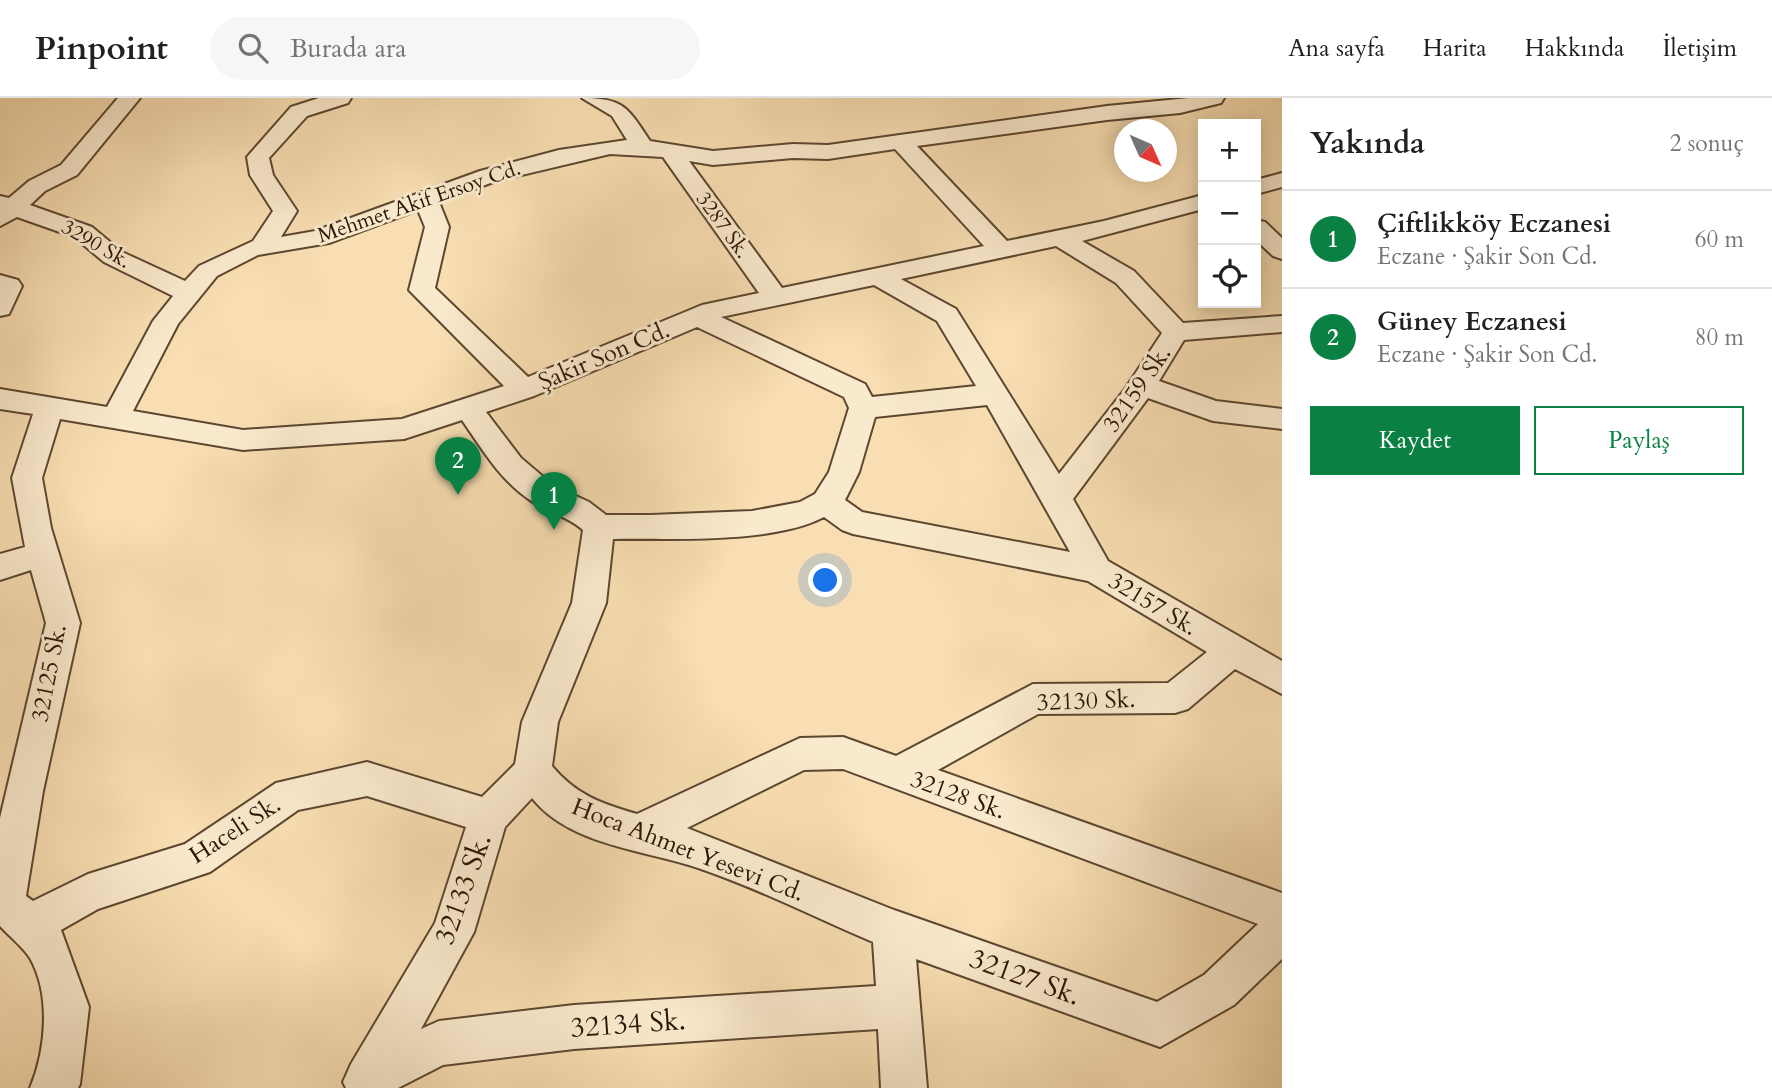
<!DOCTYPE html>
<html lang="tr">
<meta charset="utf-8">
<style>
:root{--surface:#fff;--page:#f6f6f6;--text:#202124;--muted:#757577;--line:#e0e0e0;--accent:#0b8043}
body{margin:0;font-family:Cardo,serif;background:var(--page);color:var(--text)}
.controls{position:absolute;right:21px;top:21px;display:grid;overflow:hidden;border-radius:0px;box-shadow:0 4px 18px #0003}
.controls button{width:63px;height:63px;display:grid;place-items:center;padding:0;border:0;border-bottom:2px solid var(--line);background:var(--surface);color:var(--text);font:35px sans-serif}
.compass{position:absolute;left:1114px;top:21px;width:63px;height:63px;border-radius:50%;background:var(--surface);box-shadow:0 4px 18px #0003;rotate:135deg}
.you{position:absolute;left:826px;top:483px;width:24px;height:24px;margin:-18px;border:5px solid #fff;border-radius:50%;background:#1a73e8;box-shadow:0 0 0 10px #1a73e833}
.badge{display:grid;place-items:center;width:46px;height:46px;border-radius:50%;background:var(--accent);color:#fff;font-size:23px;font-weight:700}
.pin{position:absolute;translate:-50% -58px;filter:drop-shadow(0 2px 4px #0008)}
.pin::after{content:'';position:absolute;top:37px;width:24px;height:21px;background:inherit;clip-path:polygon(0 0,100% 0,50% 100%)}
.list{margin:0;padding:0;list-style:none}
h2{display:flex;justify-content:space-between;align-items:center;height:91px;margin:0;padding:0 28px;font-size:30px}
h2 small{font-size:23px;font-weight:400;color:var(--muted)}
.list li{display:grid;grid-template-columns:46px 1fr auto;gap:21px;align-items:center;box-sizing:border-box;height:98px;padding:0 28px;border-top:2px solid var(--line)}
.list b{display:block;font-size:26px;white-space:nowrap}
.list p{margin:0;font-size:23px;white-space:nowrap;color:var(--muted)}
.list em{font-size:23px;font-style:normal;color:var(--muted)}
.actions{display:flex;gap:14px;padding:21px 28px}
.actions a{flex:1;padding:16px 0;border:2px solid var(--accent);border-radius:0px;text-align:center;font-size:24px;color:var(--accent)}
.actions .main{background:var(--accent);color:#fff}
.icon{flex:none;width:38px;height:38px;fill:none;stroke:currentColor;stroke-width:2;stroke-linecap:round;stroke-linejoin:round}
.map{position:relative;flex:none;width:1282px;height:990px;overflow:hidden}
header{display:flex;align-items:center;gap:42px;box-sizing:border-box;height:98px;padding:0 35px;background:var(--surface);border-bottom:2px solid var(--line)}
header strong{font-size:33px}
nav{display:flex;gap:38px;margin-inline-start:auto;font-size:24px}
.search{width:490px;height:63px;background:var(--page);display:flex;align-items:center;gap:18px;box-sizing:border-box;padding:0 24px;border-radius:38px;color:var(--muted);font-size:26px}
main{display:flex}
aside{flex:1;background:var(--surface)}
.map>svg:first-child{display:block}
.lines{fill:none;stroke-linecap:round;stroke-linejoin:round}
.minor-casing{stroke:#5d4731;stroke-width:4}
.minor{fill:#faeacd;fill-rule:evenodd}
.labels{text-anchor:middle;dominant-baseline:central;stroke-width:6;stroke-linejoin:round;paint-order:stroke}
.far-street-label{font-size:21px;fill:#291506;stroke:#faeacd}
.street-label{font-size:24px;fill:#291506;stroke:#faeacd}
.near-street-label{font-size:28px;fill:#291506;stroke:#faeacd}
</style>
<header>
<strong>Pinpoint</strong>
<div class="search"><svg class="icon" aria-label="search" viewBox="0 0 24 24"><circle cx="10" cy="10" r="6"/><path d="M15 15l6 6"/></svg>Burada ara</div>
<nav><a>Ana sayfa</a><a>Harita</a><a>Hakkında</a><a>İletişim</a></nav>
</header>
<main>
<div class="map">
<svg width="1282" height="990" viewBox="0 0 1282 990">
<rect width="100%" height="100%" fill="#f8deb2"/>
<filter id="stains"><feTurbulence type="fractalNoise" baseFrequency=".00286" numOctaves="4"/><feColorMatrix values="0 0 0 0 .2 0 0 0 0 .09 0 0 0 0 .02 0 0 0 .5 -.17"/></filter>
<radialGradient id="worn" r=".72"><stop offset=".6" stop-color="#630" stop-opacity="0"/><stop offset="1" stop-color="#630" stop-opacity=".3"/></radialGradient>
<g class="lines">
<g class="minor-casing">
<path id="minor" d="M118,0H140L77,77L45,93L30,107L92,129L122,154L185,183L199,168L253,143L273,113L250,77L247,59L291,9L319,0H351L348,5L307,18L269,60L273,77L297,113L281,139L315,133L480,73L559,52L627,42L612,18L582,0C624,0 628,10 650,43L713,53L793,46L828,47L1107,8L1189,0H1224L1221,5L1180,15L1107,22L917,48L1007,143L1104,123L1203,97V111L1082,143L1134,173L1183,225L1282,218V234L1184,242L1159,283L1216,303L1282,311V331L1213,323L1148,300L1073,401L1108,463L1282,563V596L1235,571L1188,611L1175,615L1038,616L938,672L1282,795V861L1234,907L1160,949L916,861L927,990H881L878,931L574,951L443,967L398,990H346L343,984L351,966L435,825L466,729L367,698L298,712L210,774L98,811L61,832L89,909L80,986L78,990H30C46,952 51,897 30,860C23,849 9,838 0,828V720L46,525L31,472L0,482V456L25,449L12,380L33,316L0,311V291L107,309L153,223L173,198L104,164L74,139L17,119L0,128V98L9,100L29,83L61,67ZM895,51L984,148L782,190L689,63L713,67L793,60L828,61ZM610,56L663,59L759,195L702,207L528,279L435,190L449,129L439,104L496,83ZM418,112L425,129L409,192L504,288L402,321L243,332L133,313L178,226L217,178L258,157L329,145ZM1056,148L1116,185L1162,235L1125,291L1059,376L956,211L901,181ZM874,187L937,223L976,288L872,299L865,286L721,219ZM697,229L844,299L849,310L829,374L815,396L800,404L752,413L650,417H606L589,404L554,388L521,360L486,314L534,298ZM987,307L1070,454L862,414L845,402L859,374L875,319ZM60,321L243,352L404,341L462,322C482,351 500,382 530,402C547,414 567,418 583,432L572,505L522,624L515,666L482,699L367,664L276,685L185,746L88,776L33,803L26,798L43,693L80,525L51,430L42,380ZM824,419L842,432L853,436L1088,483L1207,554L1168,585L1033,586L896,658L843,639L800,640L637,716C602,706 576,697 552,668L558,624L606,505L613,441C671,440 773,446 824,419ZM843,671L1258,826L1204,877L1157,904L894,812L687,730L804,672ZM532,700C570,748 647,752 701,771C760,791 816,820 873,844L876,888L574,907L439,923L421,931L474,834L505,729Z
M1282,75V89L1256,96V82Z
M1256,122L1265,124L1282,140V161L1273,158L1256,142Z
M0,177L18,182L22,188L9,216L0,218Z"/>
</g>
<use href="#minor" class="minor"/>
</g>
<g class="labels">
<g class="far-street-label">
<text transform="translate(419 104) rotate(-19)">Mehmet Akif Ersoy Cd.</text>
<text transform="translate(723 127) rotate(54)">3287 Sk.</text>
<text transform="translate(96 146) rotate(30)">3290 Sk.</text>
</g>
<g class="street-label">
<text transform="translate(604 258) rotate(-23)">Şakir Son Cd.</text>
<text transform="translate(1137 291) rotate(-55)">32159 Sk.</text>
<text transform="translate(1153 506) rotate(31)">32157 Sk.</text>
<text transform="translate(49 575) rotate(-79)">32125 Sk.</text>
<text transform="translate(1086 603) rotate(-2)">32130 Sk.</text>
<text transform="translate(958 697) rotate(20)">32128 Sk.</text>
<text transform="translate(235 732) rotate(-33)">Haceli Sk.</text>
<text transform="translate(688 752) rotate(21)">Hoca Ahmet Yesevi Cd.</text>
</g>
<g class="near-street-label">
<text transform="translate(463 791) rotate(-70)">32133 Sk.</text>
<text transform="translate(1025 879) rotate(20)">32127 Sk.</text>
<text transform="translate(628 926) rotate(-4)">32134 Sk.</text>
</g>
</g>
<rect width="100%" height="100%" filter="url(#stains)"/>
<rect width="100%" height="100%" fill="url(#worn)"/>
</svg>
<div class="controls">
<button>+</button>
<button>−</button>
<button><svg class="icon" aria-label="locate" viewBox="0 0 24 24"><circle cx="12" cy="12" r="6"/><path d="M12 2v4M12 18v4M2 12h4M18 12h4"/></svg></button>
</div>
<svg class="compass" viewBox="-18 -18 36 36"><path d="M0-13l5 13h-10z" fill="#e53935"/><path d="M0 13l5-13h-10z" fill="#757577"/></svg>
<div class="you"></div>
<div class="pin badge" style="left:554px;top:432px">1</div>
<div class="pin badge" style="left:458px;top:397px">2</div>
</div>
<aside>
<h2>Yakında<small>2 sonuç</small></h2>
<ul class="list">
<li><span class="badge">1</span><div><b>Çiftlikköy Eczanesi</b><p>Eczane · Şakir Son Cd.</p></div><em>60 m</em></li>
<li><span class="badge">2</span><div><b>Güney Eczanesi</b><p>Eczane · Şakir Son Cd.</p></div><em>80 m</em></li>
</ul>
<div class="actions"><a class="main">Kaydet</a><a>Paylaş</a></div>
</aside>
</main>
